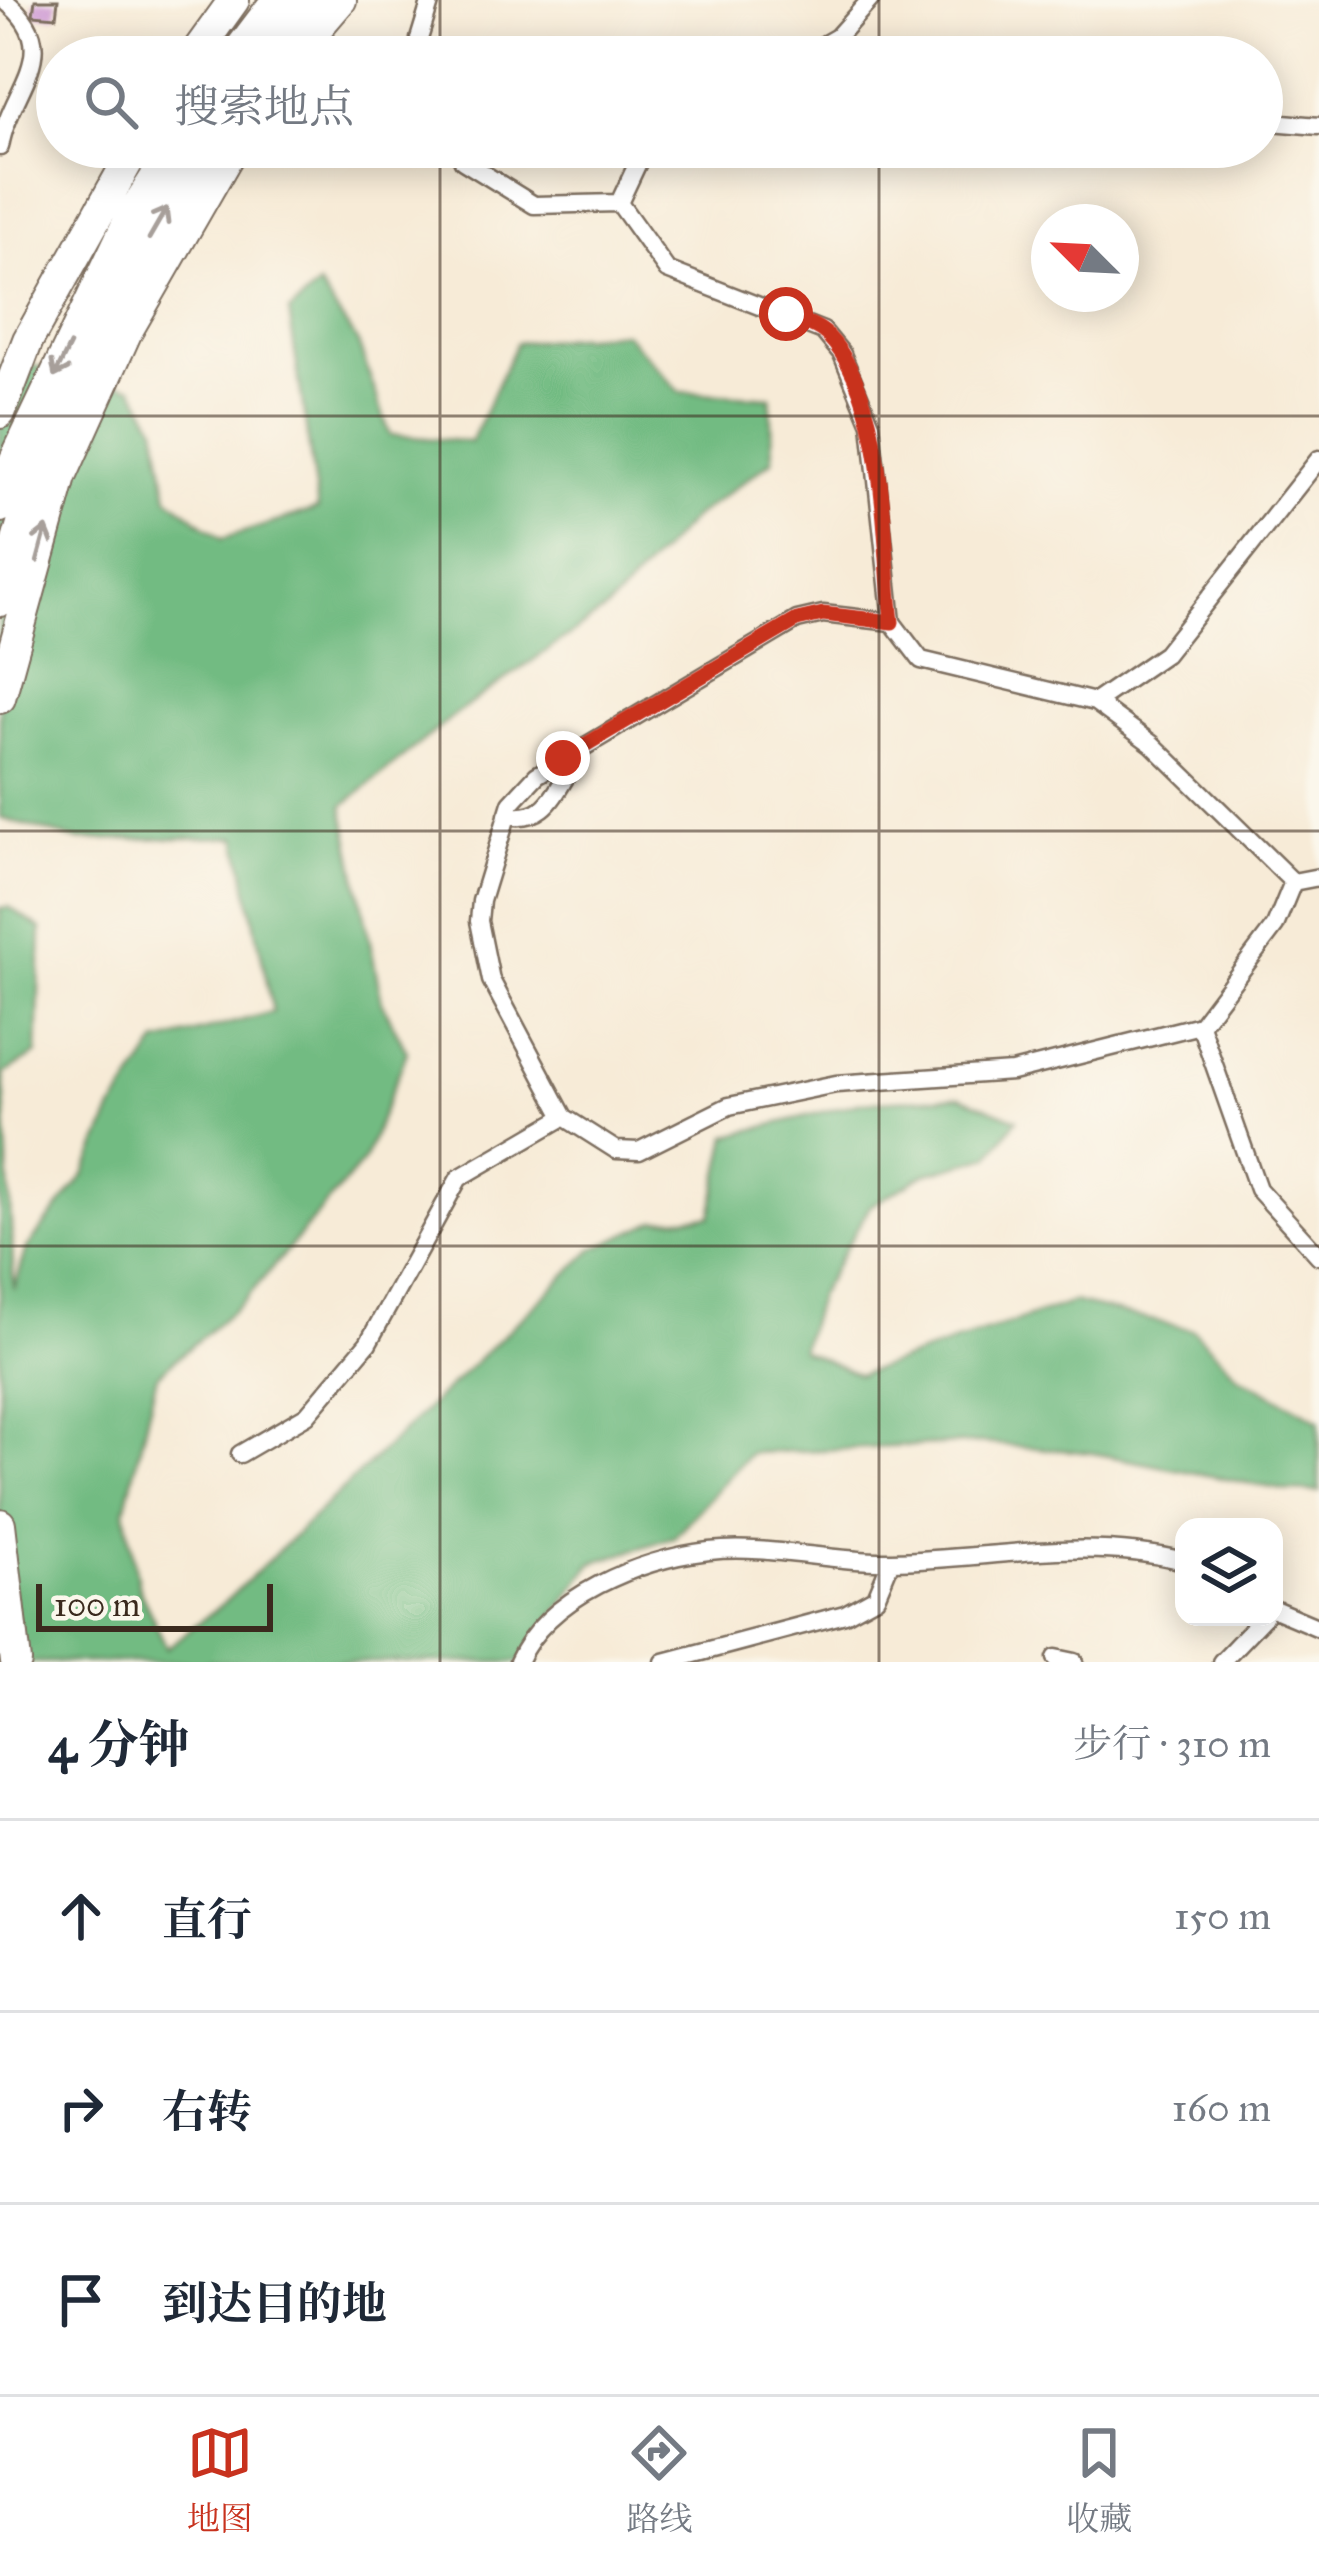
<!DOCTYPE html>
<html lang="zh">
<meta charset="utf-8">
<style>
:root{--surface:#fff;--page:#f6f6f7;--text:#1f2937;--muted:#747a83;--line:#e0e1e3;--accent:#c8321e}
body{margin:0;font-family:"IM FELL Great Primer","Noto Serif SC",serif;background:var(--page);color:var(--text)}
.controls{position:absolute;right:36px;bottom:36px;display:grid;overflow:hidden;border-radius:24px;box-shadow:0 6px 30px #0003}
.controls button{width:108px;height:108px;display:grid;place-items:center;padding:0;border:0;border-bottom:3px solid var(--line);background:var(--surface);color:var(--text);font:60px sans-serif}
.compass{position:absolute;left:1031px;top:204px;width:108px;height:108px;border-radius:50%;background:var(--surface);box-shadow:0 6px 30px #0003;rotate:294deg}
.scale{position:absolute;left:36px;bottom:30px;width:237px;box-sizing:border-box;padding-left:12px;border:6px solid #3b2a1e;border-top:0;font-size:33px;line-height:42px;white-space:nowrap;color:#3b2a1e;-webkit-text-stroke:9px #fbf7ec;paint-order:stroke}
.stop{position:absolute;width:36px;height:36px;margin:-27px;border:9px solid #c8321e;border-radius:50%;background:#fff}
.stop.end{background:#c8321e;border-color:#fff;box-shadow:0 3px 12px #0008}
.list{margin:0;padding:0;list-style:none}
h2{display:flex;justify-content:space-between;align-items:center;height:156px;margin:0;padding:0 48px;font-size:51px}
h2 small{font-size:39px;font-weight:400;color:var(--muted)}
.list li{display:grid;grid-template-columns:78px 1fr auto;gap:36px;align-items:center;box-sizing:border-box;height:192px;padding:0 48px;border-top:3px solid var(--line)}
.list b{display:block;font-size:45px;white-space:nowrap}
.list em{font-size:39px;font-style:normal;color:var(--muted)}
.icon{flex:none;width:66px;height:66px;fill:none;stroke:currentColor;stroke-width:2;stroke-linecap:round;stroke-linejoin:round}
.map{position:relative;flex:none;width:1319px;height:1662px;overflow:hidden}
.search{position:absolute;background:var(--surface);box-shadow:0 6px 30px #0003;left:36px;right:36px;top:36px;height:132px;display:flex;align-items:center;gap:30px;box-sizing:border-box;padding:0 42px;border-radius:66px;color:var(--muted);font-size:45px}
.sheet{height:732px;background:var(--surface)}
nav{display:flex;justify-content:space-around;align-items:center;box-sizing:border-box;height:168px;border-top:3px solid var(--line);background:var(--surface);font-size:33px;color:var(--muted)}
nav a{display:grid;justify-items:center;gap:6px}
nav .on{color:var(--accent)}
.map>svg:first-child{display:block}
.forest{fill:#72bb82;stroke:#567250;stroke-width:3}
.building{fill:#cc95d2}
.lines{fill:none;stroke-linecap:round;stroke-linejoin:round}
.street-casing{stroke:#7d6e5f;stroke-width:21}
.highway-casing{stroke:#7d6e5f;stroke-width:34}
.street{stroke:#fff;stroke-width:16}
.highway{stroke:#fff;stroke-width:30}
.oneway{stroke:#a79f9a}
.route{stroke:#c8321e;stroke-width:15}
.grid{fill:none;stroke:#3b2a1e;stroke-width:3;stroke-opacity:0.55}
</style>
<div class="map">
<svg width="1319" height="1662" viewBox="0 0 1319 1662">
<rect width="100%" height="100%" fill="#fbf7ec"/>
<filter id="ink" filterUnits="userSpaceOnUse"><feTurbulence type="fractalNoise" baseFrequency=".00833" numOctaves="2"/><feDisplacementMap in="SourceGraphic" scale="24" xChannelSelector="R" yChannelSelector="G"/><feConvolveMatrix kernelMatrix="1 2 1 2 8 2 1 2 1" color-interpolation-filters="sRGB"/></filter>
<filter id="wash" filterUnits="userSpaceOnUse"><feTurbulence type="fractalNoise" baseFrequency=".004" numOctaves="4" result="noise"/><feDisplacementMap in="SourceGraphic" scale="48" xChannelSelector="R" yChannelSelector="G"/><feGaussianBlur stdDeviation="2.7" result="paint"/><feColorMatrix in="noise" values="0 0 0 0 0 0 0 0 0 0 0 0 0 0 0 0 0 1.4 0 .05"/><feComposite in="paint" operator="in"/></filter>
<g filter="url(#wash)">
<rect width="100%" height="100%" fill="#f7ebd7"/>
<path class="forest" d="M319,286L358,343L390,435L471,442L516,343L624,332L680,392L771,397L773,460L693,518L607,609L457,713L343,806L382,1002L407,1052L364,1160L244,1301L157,1375L125,1510L139,1589L167,1648L227,1600L593,1249L657,1220L711,1216L728,1136L862,1102L960,1096L1017,1119L990,1156L925,1174L870,1206L817,1297L801,1350L859,1375L1073,1302L1194,1330L1239,1376L1319,1420V1492L1288,1491L1093,1453L982,1443L750,1453L674,1537L592,1563L521,1662H0V908L9,907L41,929L37,1054L4,1074L14,1290L27,1248L85,1174L114,1108L158,1043L273,1012L237,837L77,840L0,818V373L5,360L133,387L156,426L168,497L222,539L318,509L289,312Z"/>
<g id="blocks">
<path class="building" d="M35,0H58L56,17L33,15Z"/>
</g>
</g>
<g filter="url(#ink)">
<use href="#blocks" fill-opacity="0" stroke="#7d6e5f" stroke-width="3"/>
<g class="lines">
<g class="street-casing">
<path id="street" d="M425,57L419,39L431,0
M802,57L837,37L870,0
M1271,122L1319,126
M0,147C10,87 68,50 4,0
M457,147L463,161L534,205L619,203
M619,203L667,270L823,331L842,354L871,424L892,622L921,660L1095,702L1152,744L1293,882
M619,203L642,154L651,147
M892,622L823,614L797,620L537,775L511,803L481,901L479,921L491,980L564,1117L616,1150L639,1151L729,1106L836,1084L1012,1072L1200,1025L1275,926L1293,882
M1095,702L1165,654L1319,459
M507,815C539,821 550,804 565,778L563,758
M1293,882L1319,877
M1200,1025L1258,1189L1319,1256
M240,1454L307,1415L368,1343L459,1178L564,1117
M1274,1609L1319,1628
M1056,1658L1075,1662
M518,1662C547,1596 641,1559 709,1551C768,1544 832,1563 892,1561C992,1559 1085,1536 1184,1561
M664,1662L845,1614L876,1597L891,1561
M1221,1662L1264,1617"/>
</g>
<g class="highway-casing">
<path id="highway" d="M193,57L234,0
M234,57L277,0
M265,57L310,0
M292,57L341,0
M0,413L28,340L136,147
M0,507L12,466L132,214L175,147
M0,601L36,475L155,226L206,147
M0,698L61,477L126,333L233,147
M0,1524L16,1662"/>
</g>
<use href="#street" class="street"/>
<use href="#highway" class="highway"/>
</g>
<defs><path id="oneway-shaft" d="M-6 0H5M1.5-3L5.5 0L1.5 3" fill="none" stroke-width="1.6" stroke-linecap="round" stroke-linejoin="round" transform="scale(3)"/></defs>
<g class="oneway">
<use href="#oneway-shaft" transform="translate(158 223) rotate(-60)"/>
<use href="#oneway-shaft" transform="translate(62 361) rotate(116)"/>
<use href="#oneway-shaft" transform="translate(42 544) rotate(-75)"/>
</g>
</g>
<g class="lines" filter="url(#ink)">
<path class="route" d="M563,758L797,620L823,614L892,622C883,541 887,396 827,335C817,325 799,320 786,314"/>
</g>
<path class="grid" d="M440,0V57M879,0V57M440,147V1662M879,147V1662M0,416H1319M0,831H1319M0,1246H1319"/>
</svg>
<div class="controls">
<button><svg class="icon" aria-label="layers" viewBox="0 0 24 24"><path d="M12 4l9 5-9 5-9-5zM3 14l9 5 9-5"/></svg></button>
</div>
<svg class="compass" viewBox="-18 -18 36 36"><path d="M0-13l5 13h-10z" fill="#e53935"/><path d="M0 13l5-13h-10z" fill="#747a83"/></svg>
<div class="scale">100 m</div>
<div class="stop" style="left:786px;top:314px"></div>
<div class="stop end" style="left:563px;top:758px"></div>
<div class="search"><svg class="icon" aria-label="search" viewBox="0 0 24 24"><circle cx="10" cy="10" r="6"/><path d="M15 15l6 6"/></svg>搜索地点</div>
</div>
<section class="sheet">
<h2>4 分钟<small>步行 · 310 m</small></h2>
<ul class="list">
<li><svg class="icon" aria-label="ahead" viewBox="0 0 24 24"><path d="M12 20V5M6 11l6-6 6 6"/></svg><div><b>直行</b></div><em>150 m</em></li>
<li><svg class="icon" aria-label="right" viewBox="0 0 24 24"><path d="M7 20v-9h11M14 6l5 5-5 5"/></svg><div><b>右转</b></div><em>160 m</em></li>
<li><svg class="icon" aria-label="arrive" viewBox="0 0 24 24"><path d="M6 21V4h12l-3 4 3 4H6"/></svg><div><b>到达目的地</b></div></li>
</ul>
</section>
<nav>
<a class="on"><svg class="icon" aria-label="map" viewBox="0 0 24 24"><path d="M3 6l6-2 6 2 6-2v14l-6 2-6-2-6 2zM9 4v14M15 6v14"/></svg>地图</a>
<a><svg class="icon" aria-label="directions" viewBox="0 0 24 24"><path d="M12 3l9 9-9 9-9-9zM9 14v-3h6M13 9l2 2-2 2"/></svg>路线</a>
<a><svg class="icon" aria-label="saved" viewBox="0 0 24 24"><path d="M7 4h10v16l-5-4-5 4z"/></svg>收藏</a>
</nav>
